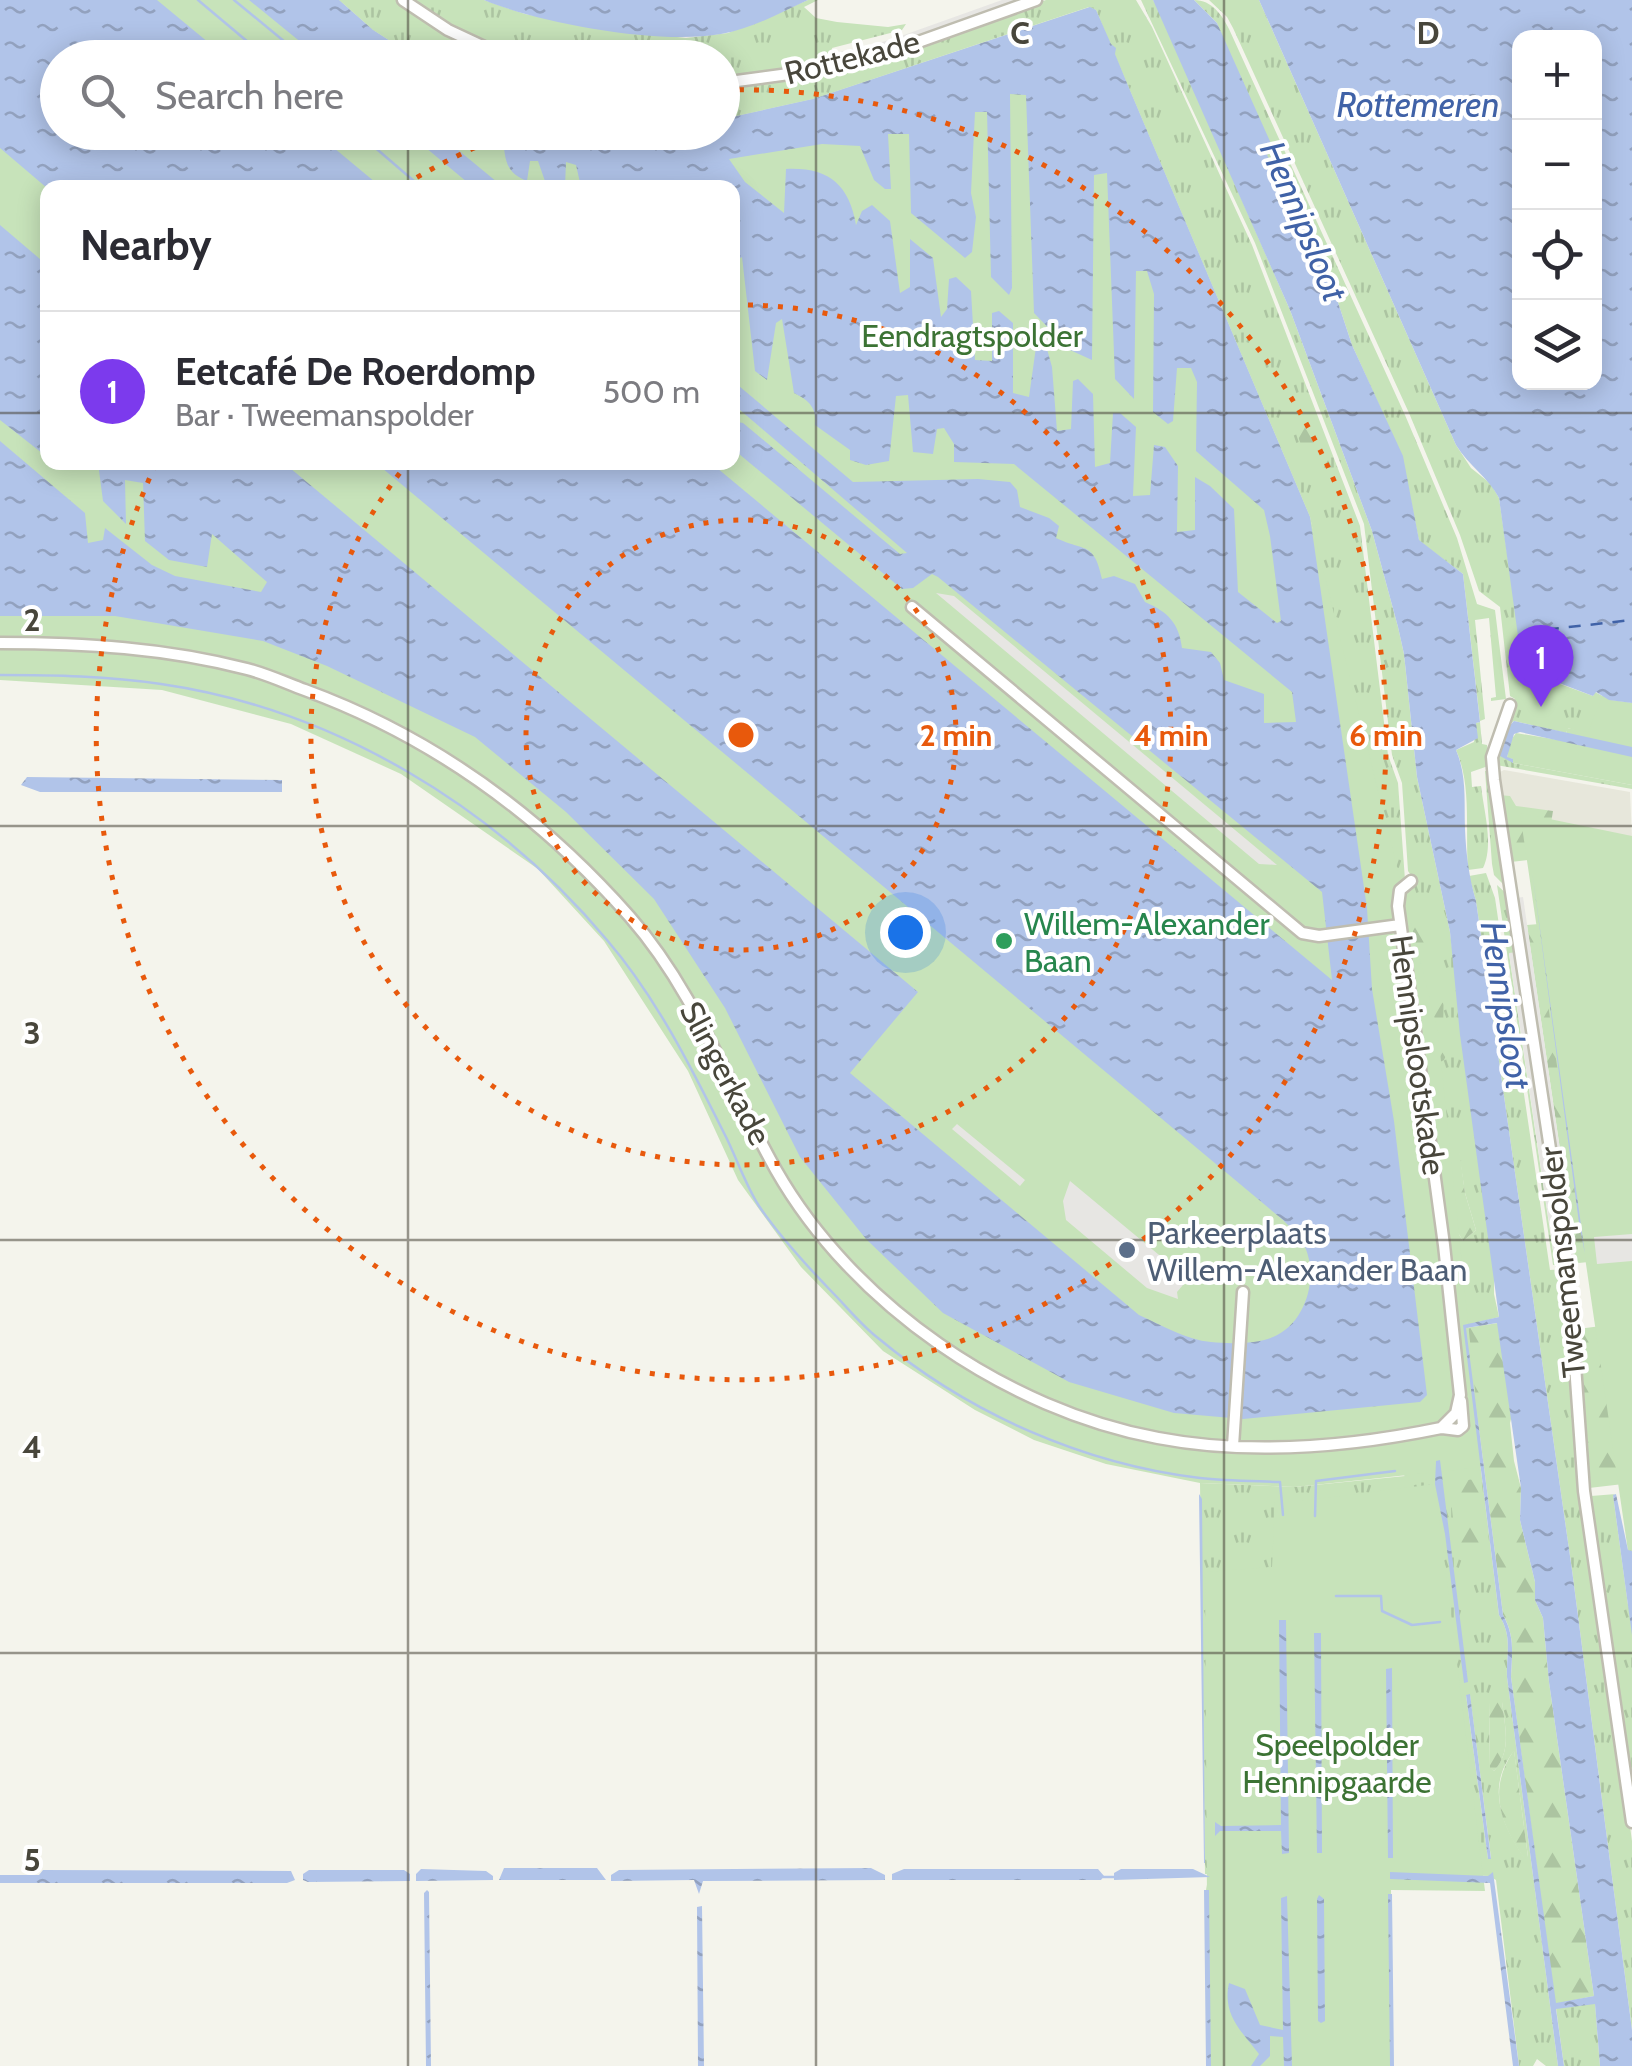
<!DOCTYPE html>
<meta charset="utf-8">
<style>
:root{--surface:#fff;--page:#f2f2f3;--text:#2b2b33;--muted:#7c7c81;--line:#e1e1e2;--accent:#7c3aed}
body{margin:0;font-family:Cabin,sans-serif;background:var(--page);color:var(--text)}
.controls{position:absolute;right:30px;top:30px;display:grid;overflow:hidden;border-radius:20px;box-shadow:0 5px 25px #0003}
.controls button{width:90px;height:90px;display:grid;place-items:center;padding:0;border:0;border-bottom:2px solid var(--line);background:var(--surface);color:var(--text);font:50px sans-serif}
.you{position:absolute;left:905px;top:932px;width:35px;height:35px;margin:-25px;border:8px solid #fff;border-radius:50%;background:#1a73e8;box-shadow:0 0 0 15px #1a73e833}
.badge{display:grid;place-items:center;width:65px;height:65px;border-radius:50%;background:var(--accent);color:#fff;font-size:32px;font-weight:700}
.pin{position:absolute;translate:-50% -82px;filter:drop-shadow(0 2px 5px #0008)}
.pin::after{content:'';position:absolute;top:52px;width:35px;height:30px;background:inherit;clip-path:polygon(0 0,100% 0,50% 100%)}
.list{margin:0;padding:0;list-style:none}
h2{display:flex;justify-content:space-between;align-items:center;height:130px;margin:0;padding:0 40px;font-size:42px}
h2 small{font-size:32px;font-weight:400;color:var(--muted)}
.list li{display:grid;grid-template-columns:65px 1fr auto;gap:30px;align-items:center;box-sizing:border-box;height:160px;padding:0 40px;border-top:2px solid var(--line)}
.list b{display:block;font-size:38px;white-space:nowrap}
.list p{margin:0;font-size:32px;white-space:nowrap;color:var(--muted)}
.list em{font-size:32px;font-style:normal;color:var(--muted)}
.icon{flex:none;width:55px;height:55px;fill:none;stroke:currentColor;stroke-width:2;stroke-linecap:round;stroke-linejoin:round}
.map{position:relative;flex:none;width:1632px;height:2066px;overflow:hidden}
.search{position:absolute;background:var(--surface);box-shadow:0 5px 25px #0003;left:40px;top:40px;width:700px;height:110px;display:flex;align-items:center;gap:25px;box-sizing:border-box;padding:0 35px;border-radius:55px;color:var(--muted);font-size:38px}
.panel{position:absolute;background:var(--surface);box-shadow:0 5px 25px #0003;left:40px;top:180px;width:700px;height:290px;border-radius:20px}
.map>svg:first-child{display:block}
.residential{fill:#e7e7db}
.grass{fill:url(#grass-tufts);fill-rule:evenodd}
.forest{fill:url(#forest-firs)}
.green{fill:#c7e3ba;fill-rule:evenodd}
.parking{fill:#e7e6e3}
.water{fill:url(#water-ripples);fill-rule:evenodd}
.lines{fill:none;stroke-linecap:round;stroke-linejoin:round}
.stream{stroke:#b1c4e9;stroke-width:2.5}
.ferry{stroke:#4062a7;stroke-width:2.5;stroke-dasharray:12 10;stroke-linecap:butt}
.minor-casing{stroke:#bfbdb0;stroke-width:15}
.minor{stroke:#fff;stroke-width:10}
.grid{fill:none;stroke:#48463b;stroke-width:2.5;stroke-opacity:0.55}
.ring{fill:none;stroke:#e8590c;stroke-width:5;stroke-dasharray:5 10}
.leisure-dot{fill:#2e9e5b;stroke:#fff;stroke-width:4}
.service-dot{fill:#5c6f8a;stroke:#fff;stroke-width:4}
.labels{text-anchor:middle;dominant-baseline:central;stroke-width:8;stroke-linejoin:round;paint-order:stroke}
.street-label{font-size:32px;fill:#48463b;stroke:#fff}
.park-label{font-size:32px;fill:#3c7334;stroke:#fff}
.leisure-label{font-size:32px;fill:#27864d;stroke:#fff;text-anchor:start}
.service-label{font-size:32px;fill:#4e5e75;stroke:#fff;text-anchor:start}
.water-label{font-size:35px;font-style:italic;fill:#4062a7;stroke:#fff}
.grid-label{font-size:32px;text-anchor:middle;font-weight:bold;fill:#48463b;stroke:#fff;stroke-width:8;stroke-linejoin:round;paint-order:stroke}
.centre{fill:#e8590c;stroke:#fff;stroke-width:5}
.ring-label{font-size:30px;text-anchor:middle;font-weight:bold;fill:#e8590c;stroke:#fff;stroke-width:8;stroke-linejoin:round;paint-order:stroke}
</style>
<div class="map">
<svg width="1632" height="2066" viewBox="0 0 1632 2066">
<defs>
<pattern id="grass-tufts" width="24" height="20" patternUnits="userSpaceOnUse" patternTransform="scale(2.5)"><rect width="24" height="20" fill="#c7e3ba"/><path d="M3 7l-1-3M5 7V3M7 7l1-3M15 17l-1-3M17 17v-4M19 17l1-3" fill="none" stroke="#acc4a1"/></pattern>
<pattern id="forest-firs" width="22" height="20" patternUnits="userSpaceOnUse" patternTransform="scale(2.5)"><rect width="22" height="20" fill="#c7e3ba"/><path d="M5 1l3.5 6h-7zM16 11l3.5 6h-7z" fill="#acc4a1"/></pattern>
<pattern id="water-ripples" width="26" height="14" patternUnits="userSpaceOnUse" patternTransform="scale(2.5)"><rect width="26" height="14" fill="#b1c4e9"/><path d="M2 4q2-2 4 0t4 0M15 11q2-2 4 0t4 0" fill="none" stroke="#92a1be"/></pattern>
</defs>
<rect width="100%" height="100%" fill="#f4f4ec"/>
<path class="residential" d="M1504,770L1630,792L1632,837L1589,832L1515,809L1499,796L1496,774Z"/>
<path class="grass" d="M339,0H397L416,14L499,57H415L373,30Z
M409,0H484L525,14L598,28L686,38L728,33L808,0H818L804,7L816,18L837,22L888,27L906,24L902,30L832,48L834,62L723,79L722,58L519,57L449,26Z
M1046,0H1136L1152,27L1252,245L1360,526L1388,755L1398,783L1405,880L1412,877L1408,871L1402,783L1392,755L1364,524L1255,243L1141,0H1153L1159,10L1290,310L1372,531L1398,627L1404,654L1417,777L1450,932L1494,1266V1294L1499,1317L1463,1326L1499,1615C1513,1637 1506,1654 1507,1677L1558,2066H1546L1537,2059L1533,2066H1519L1496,1880L1489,1876L1391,1872L1206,1890L1209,1874H1205L1200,1483L1295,1487L1405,1476L620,944L534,854L409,761L0,616L1315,540L1310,517L1096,10L1089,7L813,99L723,119V87L912,48ZM1455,1126L1465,1193L1476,1230L1463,1241L1446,1213ZM1466,1695H1470L1491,1858L1488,1859ZM1489,1702H1502C1505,1727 1512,1751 1494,1771L1490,1767ZM1514,1751L1528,1857H1524C1501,1824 1486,1786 1514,1751Z
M1194,0C1212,0 1222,15 1229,29L1405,415L1457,538L1477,604L1495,610L1506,699L1491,701V698L1496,697L1489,618L1475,620L1485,719L1480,721L1463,574L1419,541L1402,456L1352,345L1326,266L1268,159L1217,23Z
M1209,0H1259L1456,445L1471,468L1491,484L1499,498L1522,654L1553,677L1552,681L1593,696L1595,692L1610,700L1632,703V736L1582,733L1568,728L1566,733L1514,721L1508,726L1499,751L1513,763L1632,785V789L1496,765V751L1515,699L1510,696L1500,607L1479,591L1460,535L1409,413L1233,28L1227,17Z
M1480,722L1482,744L1487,745L1491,765L1471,772L1472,787L1481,786C1484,812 1494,845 1483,868L1468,870C1465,831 1472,785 1456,750L1474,742L1476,723Z
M1485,771H1491L1507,888L1494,875L1492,864Z
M1486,873L1495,898L1550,1270L1564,1269L1596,1574L1632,1841V2030L1572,1570L1476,901L1469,876Z
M1497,885L1509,896L1517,952L1509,954L1555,1265H1553Z
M1616,1494L1613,1495L1628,1605L1632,1614V1780L1591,1496Z
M1590,2002L1595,2003L1600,2066H1564L1556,2008Z"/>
<path class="forest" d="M1297,415L1305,419L1334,471L1319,489L1310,472L1293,421Z
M1499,795L1510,796L1516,806L1553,811L1551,823L1535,859L1511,862Z
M1409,902H1417C1439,928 1441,935 1424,964L1409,922Z
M1539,924L1585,1253L1583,1218L1597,1261L1579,1263L1571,1259L1570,1253L1575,1251L1527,925Z
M1441,969L1444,976L1443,1034L1448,1051L1444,1060L1432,1066L1420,978Z
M1456,1125L1465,1193L1476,1230L1463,1241L1446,1213L1439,1128Z
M1498,1323L1512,1415L1510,1423L1514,1461L1521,1488L1520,1520L1535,1582V1600L1543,1618L1549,1682L1594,1996L1555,2004L1511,1677C1512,1655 1515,1635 1503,1615L1466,1328Z
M1601,1326L1632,1408V1483L1589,1488L1577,1370L1578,1329Z
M1477,1444L1491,1557H1466C1452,1536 1452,1508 1450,1483L1480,1478Z
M1502,1701C1505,1727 1512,1751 1494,1771L1490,1768L1489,1702Z
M1514,1750L1528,1857L1524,1858C1499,1822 1488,1788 1514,1750Z"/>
<path class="green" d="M0,0H339L373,30L415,57L58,58V132H722L723,119L813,99L1090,7L1096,10L1111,44L1116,49L1115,54L1129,88L1310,517L1438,1032L1483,1467L1295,1487L1200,1483L1106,1464L1034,1440L975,1410L883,1351L801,1267L738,1180L688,1071L604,941L538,869L401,774L291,724L162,690L0,680ZM48,188H732V462H48Z
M1603,695L1610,700L1632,703V785L1513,763V759L1507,758L1509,743L1516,733L1565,741L1567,728L1588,732Z
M1520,813L1632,836V1551H1628Z
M1435,1484L1485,1891L1391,1890L1393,2066H1208L1205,1572L1272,1567L1275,1501H1300Z"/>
<path class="parking" d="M1002,0H1025L892,47L834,62L832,54L890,40Z
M936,593L954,596L1277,865L1259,864Z
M1523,897L1575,1252L1570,1253L1516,898Z
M1517,952L1562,1254L1554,1256L1509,953Z
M957,1124L1025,1180L1020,1186L952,1129Z
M1070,1181L1188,1279L1177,1292L1178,1299L1147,1288L1066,1220L1063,1201Z
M1632,1234V1261L1597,1264L1594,1237Z"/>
<path class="water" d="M0,0H157L226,57L58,58V132L316,133L381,187L47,188L0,148Z
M249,0H339L373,30L415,57H319Z
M484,0H808C780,13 751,29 721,34C660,45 542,24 484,0Z
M1153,0H1194L1217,23L1273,148L1267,155L1326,266L1352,345L1403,456L1419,540L1463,574L1480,722L1476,723L1478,738L1456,750C1467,776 1464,801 1465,829C1466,854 1469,877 1476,901L1572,1570L1632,2030V2066H1600L1595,2004L1556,2009L1564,2066H1558L1507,1677C1506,1654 1513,1637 1499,1615L1463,1325L1499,1317L1460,1035L1450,932L1417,777L1404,654L1398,627L1372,531L1290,310ZM1497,1323L1521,1488L1520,1520L1535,1582V1600L1543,1618L1549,1682L1594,1996L1556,2003L1511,1677C1512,1654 1515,1636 1503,1615L1466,1328Z
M1259,0H1632V703L1609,700L1596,692L1593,696L1551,680L1552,677L1525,662L1518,636L1499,498C1488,477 1469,466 1456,445ZM1520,38H1594V382H1520Z
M1090,7L1096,10L1111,44L1116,48L1115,54L1129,88L1310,517L1367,908L1372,989L1394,1121L1427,1395L1420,1402L1243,1419L1174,1413L1069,1382L943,1313L866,1239L800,1157L725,1008L654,899L566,812L475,737L327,666L263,641L115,616H0V441L85,513L88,543L103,540L105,528L152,565L175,576L261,592L267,582L212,534L207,567L169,560L145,541L143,483L125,480L126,524L103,501L98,463H284L918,992L850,1073L1139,1315C1162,1325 1186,1340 1211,1342C1230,1344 1256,1344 1273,1337C1307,1323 1320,1274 1303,1243C1299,1235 1290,1227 1283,1220L376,463H711L1332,980L1322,892L938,577L932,574L913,588L902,589L733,449V421L743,423L900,554L907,553L733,404V381L853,482L978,479L1010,482L1017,490L1020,507L1049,518L1059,526L1056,538C1085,552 1094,541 1102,579L1114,576L1135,584L1145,602C1168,612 1179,623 1182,648L1211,652L1220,663L1224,680L1264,694V723L1296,722L1292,692L1014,464L954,462V444L944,428L937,429L933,454L913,452L908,395L896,396L889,461L866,465L850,460V450L815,425C817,408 809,400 794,393L782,319L776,323L767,380L755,371L742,257L737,260L736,329L733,337L732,188L581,187L576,165L566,162L565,187H547L538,161H530L527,181C510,174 506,166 504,148L462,133L451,144L503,187H473L408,133L722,132L723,119L813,99ZM1010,94L1026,95L1034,313L1070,350L1092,360L1094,175L1107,173L1115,379L1134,399L1136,271H1147L1154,294L1153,412L1168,424L1173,421L1177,368H1191L1197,382L1196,451L1264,510L1270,536L1281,621L1277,623L1238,592L1234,509L1210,486L1195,477V530L1177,532L1178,466L1165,447L1154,445L1150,495L1133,496L1136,427L1120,413H1113L1110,463L1095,467L1093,394L1078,379L1073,381L1071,429L1057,431L1052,367L1047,349L1036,347L1029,397L1013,393V323L999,311L992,313V361L975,360L971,291L956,277L949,279L947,309L941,317L933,258L910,239V287L900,293L890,221L872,205L862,211L856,225C849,184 828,167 786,169L784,213L745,182L729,159L822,144L860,146L874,180L885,189H891L888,134H909L911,213L965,258L972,252L976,217L971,193L975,112H987L991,277L1009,295L1012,288Z
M0,225L47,265V457L0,420Z
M1514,721L1632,747V757L1520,732L1514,734L1507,757L1513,759V763L1500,756C1499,745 1506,728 1514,721Z
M27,777L282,780V792H40L21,785Z
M1532,871L1585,1254L1579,1223Z
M1440,1460L1468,1682L1464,1683L1445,1534L1435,1484L1436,1461Z
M1199,1494L1202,1499L1205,1863H1204Z
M1616,1494L1628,1550L1632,1551V1635L1613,1495Z
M1279,1620H1286L1289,1853L1282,1854L1281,1831H1220L1215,1836V1822L1221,1826L1281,1825Z
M1314,1633H1321L1322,1853H1317Z
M1392,1668L1393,1858H1388L1386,1669Z
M1470,1694L1491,1859H1488L1466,1695Z
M504,1868H597L606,1880H499Z
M871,1868L885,1875V1880L703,1881L699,1894L694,1880L611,1881V1875L619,1870Z
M421,1869L486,1871L493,1876V1880L416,1881V1874Z
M904,1869H1098L1104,1876L1101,1880H892V1874Z
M1121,1869H1193L1210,1877L1114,1880V1873Z
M43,1870L291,1871L295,1880L287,1883H0V1875H39Z
M309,1870H404L410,1874V1881L308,1882L303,1880V1874Z
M1390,1872L1488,1876L1493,1872L1519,2066H1513L1490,1883L1390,1879Z
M427,1890L429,1892L431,2066H426L424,1893Z
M1204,1890H1209L1211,2066H1206Z
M1388,1894H1392L1394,2066H1390Z
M1319,1895L1324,1899L1325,2021L1321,2023L1318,2021L1317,1899Z
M1287,1896L1292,2066H1284L1283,2037L1270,2036V2056L1260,2066H1251L1259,2054C1241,2031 1222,2014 1229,1983L1245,1989L1260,2025L1283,2030L1281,1898Z
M702,1906L704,2066H698L697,1907Z"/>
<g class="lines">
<path class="stream" d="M198,0L267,58
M234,0L285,42
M357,132L422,188
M0,675C54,675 108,676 161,684C334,709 496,807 607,940C656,997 691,1067 724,1133C736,1156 745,1184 759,1206C780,1237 807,1266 832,1292C847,1307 861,1325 878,1338C968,1413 1083,1464 1200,1478C1226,1481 1254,1481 1280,1482L1283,1515
M1315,1516L1316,1481L1395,1471
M1336,1596H1381L1382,1611L1412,1625L1440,1622
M1100,1877H1117"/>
<path class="ferry" d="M1525,632L1632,620"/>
<g class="minor-casing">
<path id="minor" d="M403,0L448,30L508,58
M722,83L811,71L893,51L1036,0
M912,607L1302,933L1319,936L1400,925
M0,643C84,643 166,648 247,669C267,674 286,683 305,690C433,737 540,815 630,917C695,991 728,1085 776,1170C853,1305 1007,1410 1158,1438C1252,1456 1349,1447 1441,1428L1456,1413L1460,1395L1444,1245L1398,906L1400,890L1411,881
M1510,705L1492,757L1494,780L1568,1267L1584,1491L1632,1822
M1442,1428L1458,1430L1463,1426L1461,1401
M1233,1446L1243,1292"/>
</g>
<use href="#minor" class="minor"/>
</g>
<path class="grid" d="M408,0V58M816,0V2066M1224,0V2066M408,132V188M0,413H48M732,413H1632M408,462V2066M0,826H1632M0,1240H1632M0,1653H1632"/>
<g class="ring">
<circle cx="741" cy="735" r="215"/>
<path d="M733 305A430 430 0 1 1 407 464"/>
<path d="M404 185A645 645 0 0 1 510 133M724 90A645 645 0 1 1 154 468"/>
</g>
<circle class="leisure-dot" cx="1004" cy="941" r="10"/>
<circle class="service-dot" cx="1127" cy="1250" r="10"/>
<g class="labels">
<g class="street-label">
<text transform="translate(852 57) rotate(-14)">Rottekade</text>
<text transform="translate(1418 1055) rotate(82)">Hennipslootskade</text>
<text transform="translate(726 1073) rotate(62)">Slingerkade</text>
<text transform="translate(1562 1262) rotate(-96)">Tweemanspolder</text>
</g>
<g class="park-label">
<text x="972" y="335">Eendragtspolder</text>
<text x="1337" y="1744">Speelpolder<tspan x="1337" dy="37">Hennipgaarde</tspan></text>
</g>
<g class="leisure-label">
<text x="1024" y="923">Willem-Alexander<tspan x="1024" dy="37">Baan</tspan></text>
</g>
<g class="service-label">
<text x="1147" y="1232">Parkeerplaats<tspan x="1147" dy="37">Willem-Alexander Baan</tspan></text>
</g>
<g class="water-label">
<text x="1418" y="104">Rottemeren</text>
<text transform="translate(1304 221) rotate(67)">Hennipsloot</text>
<text transform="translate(1506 1005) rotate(81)">Hennipsloot</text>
</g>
</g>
<g class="grid-label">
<text x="1020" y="44">C</text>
<text x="1428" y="44">D</text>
<text x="32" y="631">2</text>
<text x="32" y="1044">3</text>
<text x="32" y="1458">4</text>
<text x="32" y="1871">5</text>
</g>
<circle cx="741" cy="735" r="15" class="centre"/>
<g class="ring-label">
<text x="956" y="746">2 min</text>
<text x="1171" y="746">4 min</text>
<text x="1386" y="746">6 min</text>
</g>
</svg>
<div class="controls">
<button>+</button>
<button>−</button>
<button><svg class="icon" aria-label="locate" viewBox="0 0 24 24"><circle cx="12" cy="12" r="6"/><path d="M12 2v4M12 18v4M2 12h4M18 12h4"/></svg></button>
<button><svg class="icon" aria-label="layers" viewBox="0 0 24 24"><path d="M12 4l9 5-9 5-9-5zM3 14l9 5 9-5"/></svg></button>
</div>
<div class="you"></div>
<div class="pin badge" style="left:1541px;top:707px">1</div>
<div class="search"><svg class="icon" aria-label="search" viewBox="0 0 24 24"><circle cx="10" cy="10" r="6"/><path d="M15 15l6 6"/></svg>Search here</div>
<section class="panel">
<h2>Nearby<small></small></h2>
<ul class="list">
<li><span class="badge">1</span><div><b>Eetcafé De Roerdomp</b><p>Bar · Tweemanspolder</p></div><em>500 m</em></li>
</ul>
</section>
</div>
